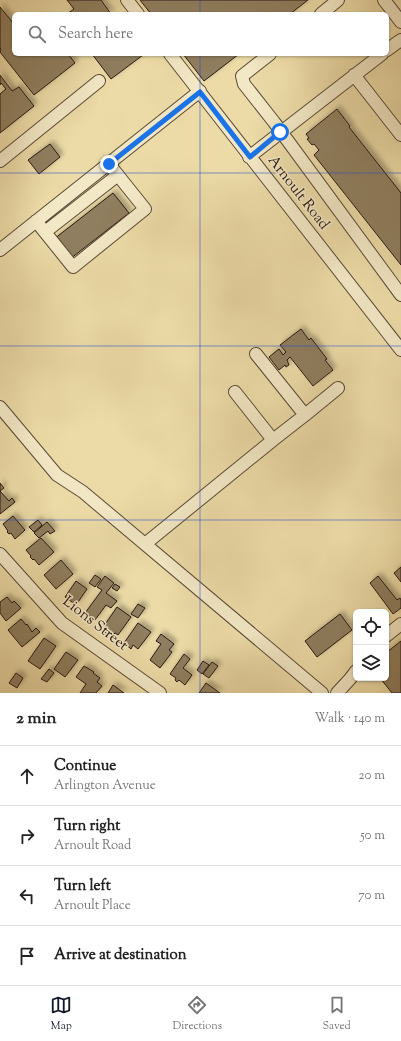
<!DOCTYPE html>
<meta charset="utf-8">
<style>
:root{--surface:#fff;--page:#f2f2f2;--text:#222;--muted:#767676;--line:#e0e0e0;--accent:#111827}
body{margin:0;font-family:"Sorts Mill Goudy",serif;background:var(--page);color:var(--text)}
.controls{position:absolute;right:12px;bottom:12px;display:grid;overflow:hidden;border-radius:6px;box-shadow:0 1px 3px #0004}
.controls button{width:36px;height:36px;display:grid;place-items:center;padding:0;border:0;border-bottom:1px solid var(--line);background:var(--surface);color:var(--text);font:20px sans-serif}
.stop{position:absolute;width:12px;height:12px;margin:-9px;border:3px solid #1a73e8;border-radius:50%;background:#fff}
.stop.end{background:#1a73e8;border-color:#fff;box-shadow:0 1px 4px #0008}
.list{margin:0;padding:0;list-style:none}
h2{display:flex;justify-content:space-between;align-items:center;height:52px;margin:0;padding:0 16px;font-size:17px}
h2 small{font-size:13px;font-weight:400;color:var(--muted)}
.list li{display:grid;grid-template-columns:26px 1fr auto;gap:12px;align-items:center;box-sizing:border-box;height:60px;padding:0 16px;border-top:1px solid var(--line)}
.list b{display:block;font-size:15px;white-space:nowrap}
.list p{margin:0;font-size:13px;white-space:nowrap;color:var(--muted)}
.list em{font-size:13px;font-style:normal;color:var(--muted)}
.icon{flex:none;width:22px;height:22px;fill:none;stroke:currentColor;stroke-width:2;stroke-linecap:round;stroke-linejoin:round}
.map{position:relative;flex:none;width:401px;height:693px;overflow:hidden}
.search{position:absolute;background:var(--surface);box-shadow:0 1px 3px #0004;left:12px;right:12px;top:12px;height:44px;display:flex;align-items:center;gap:10px;box-sizing:border-box;padding:0 14px;border-radius:6px;color:var(--muted);font-size:15px}
.sheet{height:292px;background:var(--surface)}
nav{display:flex;justify-content:space-around;align-items:center;box-sizing:border-box;height:56px;border-top:1px solid var(--line);background:var(--surface);font-size:11px;color:var(--muted)}
nav a{display:grid;justify-items:center;gap:2px}
nav .on{color:var(--accent)}
.map>svg:first-child{display:block}
.building{fill:#8f7e5f;stroke:#2a1912;filter:url(#shadow)}
.lines{fill:none;stroke-linecap:round;stroke-linejoin:round}
.minor-casing{stroke:#5a4a37;stroke-width:14}
.minor{stroke:#f3e8c6;stroke-width:12}
.route{stroke:#1a73e8;stroke-width:5}
.grid{fill:none;stroke:#1d4ed8;stroke-width:1;stroke-opacity:0.55}
.labels{text-anchor:middle;dominant-baseline:central;stroke-width:3;stroke-linejoin:round;paint-order:stroke}
.street-label{font-size:15px;fill:#2a1912;stroke:#f3e8c6}
</style>
<div class="map">
<svg width="401" height="693" viewBox="0 0 401 693">
<defs>
<filter id="shadow"><feDropShadow dx="3.5" dy="-3.5" stdDeviation="2" flood-color="#0004"/></filter>
</defs>
<rect width="100%" height="100%" fill="#ecdba7"/>
<filter id="stains"><feTurbulence type="fractalNoise" baseFrequency=".005" numOctaves="4"/><feColorMatrix values="0 0 0 0 .2 0 0 0 0 .09 0 0 0 0 .02 0 0 0 .5 -.17"/></filter>
<radialGradient id="worn" r=".72"><stop offset=".6" stop-color="#630" stop-opacity="0"/><stop offset="1" stop-color="#630" stop-opacity=".3"/></radialGradient>
<path class="building" d="M67,0H101L111,14H67L74,9Z
M140,0H308L290,14H151Z
M0,7L14,24V54H68L75,63L34,95L0,52L1,49L0,48Z
M92,54H143V55L111,79Z
M183,54H239L204,81Z
M0,75L12,91L19,87L34,106L0,133V94L6,89L1,83L0,85Z
M337,109L350,126L349,127L401,193V265L314,155L319,150L314,144L312,145L307,139L309,138L306,134Z
M50,144L60,157L39,174L28,160Z
M113,193L129,213L70,259L54,239Z
M301,329L309,340L311,338L327,359L325,360L333,370L313,386L290,357L287,360L289,365L286,367L285,365L279,370L269,357L279,349L283,355L286,352L280,345Z
M0,483L4,488L0,491L9,501L12,498L15,502L0,514Z
M13,516L25,530L15,539L11,533L9,534L7,532L8,531L3,524Z
M38,520L42,525L34,532L29,527Z
M47,522L55,531L50,534L48,531L39,538L34,533Z
M41,538L54,552L39,565L34,559L33,560L30,557L31,556L26,550Z
M61,560L73,574L56,589L44,575Z
M401,567V582L394,573Z
M95,575L101,579L95,587L89,583Z
M105,576L114,583L106,593L117,601L111,608L106,605L95,620L85,613L102,590L97,587Z
M378,576L397,600L400,598L401,600V608L393,614L370,583Z
M76,581L87,589L76,605L65,597Z
M115,584L120,587L117,591L112,588Z
M7,597L12,603L14,601L21,608L6,621L0,613V602Z
M138,604L145,608L138,618L131,614Z
M117,607L131,617L118,635L115,633L113,635L109,632L107,634L101,630Z
M340,614L352,630L317,657L305,641Z
M21,619L26,625L27,624L32,632L36,628L40,632L22,647L8,630Z
M138,623L151,632L138,649L133,645L131,649L124,643Z
M161,634L174,644L169,650L172,652L160,668L150,660L161,644L156,641Z
M44,638L56,646L40,669L28,661Z
M401,641V693H392L380,678H386V653Z
M66,652L78,660L65,677L54,669Z
M184,654L190,659L183,668L192,675L185,685L179,680L177,682L175,680L176,678L170,674Z
M203,661L209,665L202,674L197,670Z
M212,662L218,666L209,678L203,674Z
M84,666L94,672L93,673L100,678L97,682L102,686L96,693H80L86,684L76,677Z
M49,669L54,673L47,682L41,679Z
M16,673L23,678L17,688L9,683Z
M206,683L220,693H199Z
M113,685L124,693H108Z"/>
<g class="lines">
<g class="minor-casing">
<path id="minor" d="M127,0L138,14
M384,0L401,22
M321,14L338,0
M387,50L401,40
M170,54L401,350
M270,54L242,76L244,84L274,122L401,295
M354,75L401,135
M249,157L382,54
M0,161L99,81
M36,221L73,267L145,209L109,164
M45,232L118,175
M0,250L200,91
M256,354L305,415L273,440
M0,407L57,475L83,492L322,693
M305,415L338,388
M145,544L273,440L235,392
M0,554L62,623L160,693
M386,636L401,624
M337,693L350,679L356,671"/>
</g>
<use href="#minor" class="minor"/>
</g>
<g class="lines">
<path class="route" d="M109,164L200,92L250,157L280,132"/>
</g>
<path class="grid" d="M200,0V14M200,54V693M0,173H401M0,346H401M0,520H401"/>
<g class="labels">
<g class="street-label">
<text transform="translate(298 193) rotate(52)">Arnoult Road</text>
<text transform="translate(95 624) rotate(38)">Lions Street</text>
</g>
</g>
<rect width="100%" height="100%" filter="url(#stains)"/>
<rect width="100%" height="100%" fill="url(#worn)"/>
</svg>
<div class="controls">
<button><svg class="icon" aria-label="locate" viewBox="0 0 24 24"><circle cx="12" cy="12" r="6"/><path d="M12 2v4M12 18v4M2 12h4M18 12h4"/></svg></button>
<button><svg class="icon" aria-label="layers" viewBox="0 0 24 24"><path d="M12 4l9 5-9 5-9-5zM3 14l9 5 9-5"/></svg></button>
</div>
<div class="stop" style="left:280px;top:132px"></div>
<div class="stop end" style="left:109px;top:164px"></div>
<div class="search"><svg class="icon" aria-label="search" viewBox="0 0 24 24"><circle cx="10" cy="10" r="6"/><path d="M15 15l6 6"/></svg>Search here</div>
</div>
<section class="sheet">
<h2>2 min<small>Walk · 140 m</small></h2>
<ul class="list">
<li><svg class="icon" aria-label="ahead" viewBox="0 0 24 24"><path d="M12 20V5M6 11l6-6 6 6"/></svg><div><b>Continue</b><p>Arlington Avenue</p></div><em>20 m</em></li>
<li><svg class="icon" aria-label="right" viewBox="0 0 24 24"><path d="M7 20v-9h11M14 6l5 5-5 5"/></svg><div><b>Turn right</b><p>Arnoult Road</p></div><em>50 m</em></li>
<li><svg class="icon" aria-label="left" viewBox="0 0 24 24"><path d="M17 20v-9H6M10 6l-5 5 5 5"/></svg><div><b>Turn left</b><p>Arnoult Place</p></div><em>70 m</em></li>
<li><svg class="icon" aria-label="arrive" viewBox="0 0 24 24"><path d="M6 21V4h12l-3 4 3 4H6"/></svg><div><b>Arrive at destination</b></div></li>
</ul>
</section>
<nav>
<a class="on"><svg class="icon" aria-label="map" viewBox="0 0 24 24"><path d="M3 6l6-2 6 2 6-2v14l-6 2-6-2-6 2zM9 4v14M15 6v14"/></svg>Map</a>
<a><svg class="icon" aria-label="directions" viewBox="0 0 24 24"><path d="M12 3l9 9-9 9-9-9zM9 14v-3h6M13 9l2 2-2 2"/></svg>Directions</a>
<a><svg class="icon" aria-label="saved" viewBox="0 0 24 24"><path d="M7 4h10v16l-5-4-5 4z"/></svg>Saved</a>
</nav>
